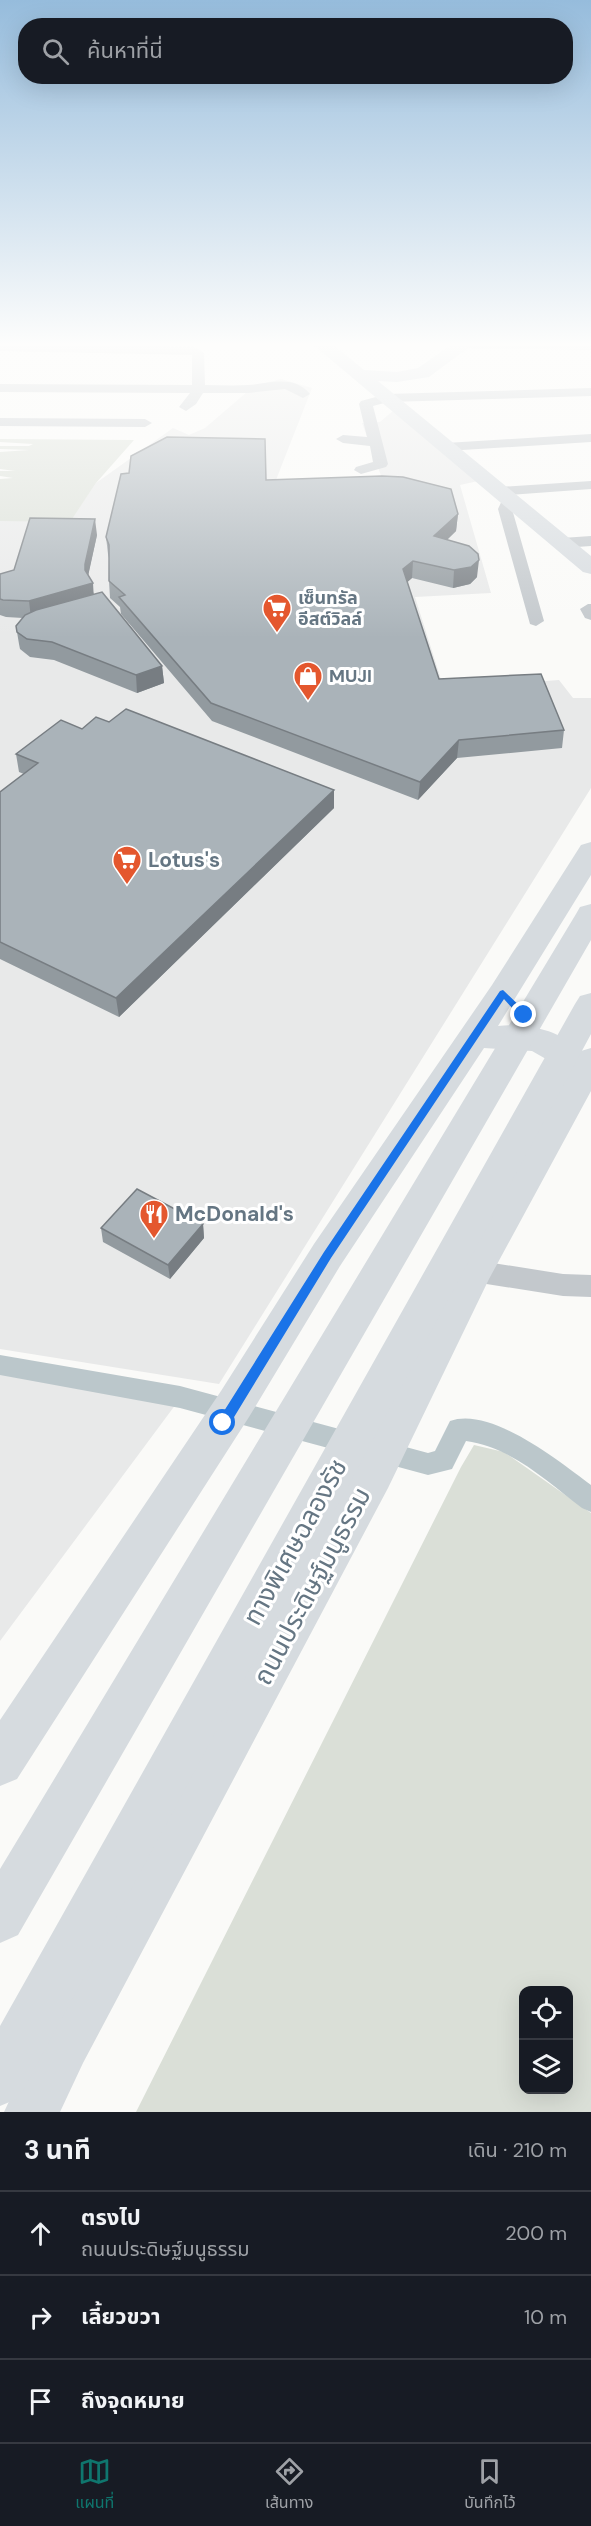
<!DOCTYPE html>
<html lang="th">
<meta charset="utf-8">
<style>
:root{--surface:#171b24;--page:#242831;--text:#f1f3f6;--muted:#9ea1a6;--line:#363941;--accent:#0f766e}
body{margin:0;font-family:"DM Sans","Noto Sans Thai",sans-serif;background:var(--page);color:var(--text)}
.controls{position:absolute;right:18px;bottom:18px;display:grid;overflow:hidden;border-radius:12px;box-shadow:0 6px 24px #0002}
.controls button{width:54px;height:54px;display:grid;place-items:center;padding:0;border:0;border-bottom:2px solid var(--line);background:var(--surface);color:var(--text);font:30px sans-serif}
.stop{position:absolute;width:18px;height:18px;margin:-14px;border:4px solid #1a73e8;border-radius:50%;background:#fff}
.stop.end{background:#1a73e8;border-color:#fff;box-shadow:0 2px 6px #0008}
.list{margin:0;padding:0;list-style:none}
h2{display:flex;justify-content:space-between;align-items:center;height:78px;margin:0;padding:0 24px;font-size:26px}
h2 small{font-size:20px;font-weight:400;color:var(--muted)}
.list li{display:grid;grid-template-columns:39px 1fr auto;gap:18px;align-items:center;box-sizing:border-box;height:84px;padding:0 24px;border-top:2px solid var(--line)}
.list b{display:block;font-size:22px;white-space:nowrap}
.list p{margin:0;font-size:20px;white-space:nowrap;color:var(--muted)}
.list em{font-size:20px;font-style:normal;color:var(--muted)}
.icon{flex:none;width:33px;height:33px;fill:none;stroke:currentColor;stroke-width:2;stroke-linecap:round;stroke-linejoin:round}
.map{position:relative;flex:none;width:591px;height:2112px;overflow:hidden}
.search{position:absolute;background:var(--surface);box-shadow:0 6px 24px #0002;left:18px;right:18px;top:18px;height:66px;display:flex;align-items:center;gap:15px;box-sizing:border-box;padding:0 21px;border-radius:24px;color:var(--muted);font-size:22px}
.sheet{height:330px;background:var(--surface)}
nav{display:flex;justify-content:space-around;align-items:center;box-sizing:border-box;height:84px;border-top:2px solid var(--line);background:var(--surface);font-size:16px;color:var(--muted)}
nav a{display:grid;justify-items:center;gap:3px}
nav .on{color:var(--accent)}
.map>svg:first-child{display:block}
.built{fill:#e8e9e9}
.green{fill:#dadfd7;fill-rule:evenodd}
.lines{fill:none;stroke-linecap:round;stroke-linejoin:round}
.canal{fill:#bbc7cb;fill-rule:evenodd}
.street{fill:#c3c8cc;fill-rule:evenodd}
.secondary{fill:#d6dbdf;fill-rule:evenodd}
.primary{fill:#d6dbdf;fill-rule:evenodd}
.highway{fill:#d6dbdf;fill-rule:evenodd}
.wall{fill:#929a9f}
.shaded-wall{fill:#777d82}
.building{fill:#aab3b9;stroke:#777d82;stroke-width:1.5}
.route{fill:#1a73e8}
.labels{text-anchor:middle;dominant-baseline:central;stroke-width:6;stroke-linejoin:round;paint-order:stroke}
.far-poi-label{font-size:18px;font-weight:bold;fill:#657683;stroke:#fff;text-anchor:start}
.poi-label{font-size:21px;font-weight:bold;fill:#657683;stroke:#fff;text-anchor:start}
.near-street-label{font-size:26px;fill:#657683;stroke:#fff}
</style>
<div class="map">
<svg width="591" height="2112" viewBox="0 0 591 2112">
<rect width="100%" height="100%" fill="#fafaf8"/>
<path class="built" d="M281,379L312,388L274,485L384,484L362,423L380,422L394,410L478,481L460,485L491,593L415,597L444,689L559,680L573,698H591V788L219,1384L0,1349V521H70L96,483L173,428L189,435L205,428L254,386Z
M0,1374L176,1404L0,1641Z"/>
<path class="green" d="M0,439L134,440L96,483L70,522L0,521V479L13,478L0,476V471H15L0,469V452L29,450L0,449V446H29L33,444L0,442Z
M474,1445L504,1452L591,1513V2112H136L461,1467ZM568,1990V2090H524V1990Z"/>
<g class="lines">
<path class="canal" d="M0,1355L180,1386L428,1453L435,1451L450,1421C491,1406 560,1462 591,1485V1512L582,1508C547,1481 511,1447 466,1441L452,1469L428,1475L180,1408L0,1375Z"/>
<path class="street" d="M460,342H591V350L465,348L461,347Z
M0,343L195,347L204,353L205,385C219,385 233,386 248,385C269,384 293,374 310,394L303,398L285,389L248,393H203L196,404L186,411L179,407L190,393L0,392V384L192,385V355L0,351Z
M591,388V396L388,402L373,406L388,464L386,467L361,474L354,470L356,467L373,462L370,446L343,443L336,439L343,435L367,437L359,404L361,401L387,394Z
M0,418L145,419L152,423L145,427L0,426Z
M591,434V442L446,451L439,447L446,443Z
M591,481V489L509,495L516,499L512,509L544,621L536,626L530,624L498,509L504,496L509,495H499L492,491L499,487Z
M591,536V546L562,548L554,543L562,538Z
M588,604H591V620L585,618L580,609Z
M474,1260L563,1274L591,1275V1297L563,1296L474,1282L465,1279L461,1271L465,1263Z"/>
<path class="secondary" d="M310,342H330L364,370L397,372L418,368L455,342H476L429,377L397,382L378,381L591,556V574L583,572Z"/>
<path class="primary" d="M591,842V875L498,1026C527,1023 560,1030 581,1051L591,1048V1091L489,1279L388,1488L83,2063L60,2112H4L45,2025L358,1460L461,1260L565,1077L553,1063L532,1051L484,1048L340,1266L249,1417L17,1779L0,1786V1720L221,1391L314,1244L492,985L581,845Z"/>
<path class="highway" d="M591,904V940L18,1935L0,1943V1869L576,914L580,907Z
M591,993V1034L19,2098L0,2106V2026L575,1004L580,996Z"/>
</g>
<path class="wall" d="M266,480L458,514L456,531L447,540L477,577L470,584L453,588L412,578L407,582L439,679L564,730L562,748L457,758L418,800L212,721L121,614L120,607L110,598L109,581V558L108,554L106,537Z
M97,535L88,575L94,595L162,666L164,683L137,693L54,660L30,657L20,649L19,644L16,626L23,618L6,617L0,615V574L14,570Z
M109,722L334,790V808L119,1017L0,959V792L24,774L19,772L16,754L82,729Z
M203,1224L204,1238L170,1279L103,1242L101,1228Z"/>
<path class="shaded-wall" d="M458,514L456,531L433,553L434,536Z
M95,519L97,535L87,581L93,583L94,600L31,618L29,601L85,564Z
M479,560L477,577L470,584L453,588L454,570Z
M413,561L412,578L402,587L403,569Z
M162,666L164,683L137,693L136,675Z
M459,740L457,758L418,800L420,782Z
M334,790V808L119,1017L116,998Z
M203,1224L204,1238L170,1279L168,1265Z"/>
<path class="building" d="M167,437L265,439L266,480L382,476L403,477L451,489L458,514L434,536L469,546L478,554L479,560L471,567L454,570L413,561L403,569L439,679L541,674L564,730L459,740L420,782L211,703L119,597L125,595L109,581V545L106,537L121,474L129,473L131,456Z
M30,518L95,519L85,564V570L93,583L29,601L3,600L0,599V574L14,570Z
M102,592L162,666L136,675L52,642L27,639L17,632L16,626L25,615L36,610Z
M126,709L334,790L116,998L0,942V792L38,763L16,754L61,720L82,729L96,717L109,722Z
M137,1189L203,1224L168,1265L101,1228Z"/>
<linearGradient id="sky" x2="0" y2="1"><stop stop-color="#96bcdc"/><stop offset="0.54" stop-color="#fdfdfc"/><stop offset="1" stop-color="#fdfdfc" stop-opacity="0"/></linearGradient>
<rect width="591" height="638" fill="url(#sky)"/>
<path class="route" d="M503,990L527,1013V1018H521L504,999L331,1258L228,1427H219V1419L324,1252L500,991Z"/>
<defs>
<g id="supermarket-pin" transform="scale(1.5)"><path d="M0 17L-7.5 6A9.5 9.5 0 1 1 7.5 6Z" fill="#e4572e" stroke="#fff"/><path d="M-6-5.5h2.5l.6 2H6L4.5 2H-2.5L-4.4-4H-6ZM-1.5 3.2a1.3 1.3 0 1 0 .1 0ZM3 3.2a1.3 1.3 0 1 0 .1 0Z" fill="#fff"/></g>
<g id="shop-pin" transform="scale(1.5)"><path d="M0 17L-7.5 6A9.5 9.5 0 1 1 7.5 6Z" fill="#e4572e" stroke="#fff"/><path d="M-5-2.5h2.3a2.7 3.5 0 0 1 5.4 0H5L5.5 6h-11ZM-1.5-2.5h3a1.5 2.3 0 0 0-3 0Z" fill="#fff"/></g>
<g id="restaurant-pin" transform="scale(1.5)"><path d="M0 17L-7.5 6A9.5 9.5 0 1 1 7.5 6Z" fill="#e4572e" stroke="#fff"/><path d="M-5-6h1v4h1v-4h1v4h1v-4h1v5L-1.5 .5V6h-2V.5L-5-1ZM5-6V6H3V1.5H1.5Q1.5-4 5-6Z" fill="#fff"/></g>
</defs>
<g fill-rule="evenodd">
<use href="#supermarket-pin" x="277" y="608"/>
<use href="#shop-pin" x="308" y="676"/>
<use href="#supermarket-pin" x="127" y="860"/>
<use href="#restaurant-pin" x="154" y="1214"/>
</g>
<g class="labels">
<g class="far-poi-label">
<text x="298" y="598">เซ็นทรัล<tspan x="298" dy="21">อีสต์วิลล์</tspan></text>
<text x="329" y="676">MUJI</text>
</g>
<g class="poi-label">
<text x="148" y="860">Lotus's</text>
<text x="175" y="1214">McDonald's</text>
</g>
<g class="near-street-label">
<text transform="translate(295 1542) rotate(-61)">ทางพิเศษฉลองรัช</text>
<text transform="translate(312 1586) rotate(-62)">ถนนประดิษฐ์มนูธรรม</text>
</g>
</g>
</svg>
<div class="controls">
<button><svg class="icon" aria-label="locate" viewBox="0 0 24 24"><circle cx="12" cy="12" r="6"/><path d="M12 2v4M12 18v4M2 12h4M18 12h4"/></svg></button>
<button><svg class="icon" aria-label="layers" viewBox="0 0 24 24"><path d="M12 4l9 5-9 5-9-5zM3 14l9 5 9-5"/></svg></button>
</div>
<div class="stop" style="left:223px;top:1423px"></div>
<div class="stop end" style="left:524px;top:1015px"></div>
<div class="search"><svg class="icon" aria-label="search" viewBox="0 0 24 24"><circle cx="10" cy="10" r="6"/><path d="M15 15l6 6"/></svg>ค้นหาที่นี่</div>
</div>
<section class="sheet">
<h2>3 นาที<small>เดิน · 210 m</small></h2>
<ul class="list">
<li><svg class="icon" aria-label="ahead" viewBox="0 0 24 24"><path d="M12 20V5M6 11l6-6 6 6"/></svg><div><b>ตรงไป</b><p>ถนนประดิษฐ์มนูธรรม</p></div><em>200 m</em></li>
<li><svg class="icon" aria-label="right" viewBox="0 0 24 24"><path d="M7 20v-9h11M14 6l5 5-5 5"/></svg><div><b>เลี้ยวขวา</b></div><em>10 m</em></li>
<li><svg class="icon" aria-label="arrive" viewBox="0 0 24 24"><path d="M6 21V4h12l-3 4 3 4H6"/></svg><div><b>ถึงจุดหมาย</b></div></li>
</ul>
</section>
<nav>
<a class="on"><svg class="icon" aria-label="map" viewBox="0 0 24 24"><path d="M3 6l6-2 6 2 6-2v14l-6 2-6-2-6 2zM9 4v14M15 6v14"/></svg>แผนที่</a>
<a><svg class="icon" aria-label="directions" viewBox="0 0 24 24"><path d="M12 3l9 9-9 9-9-9zM9 14v-3h6M13 9l2 2-2 2"/></svg>เส้นทาง</a>
<a><svg class="icon" aria-label="saved" viewBox="0 0 24 24"><path d="M7 4h10v16l-5-4-5 4z"/></svg>บันทึกไว้</a>
</nav>
